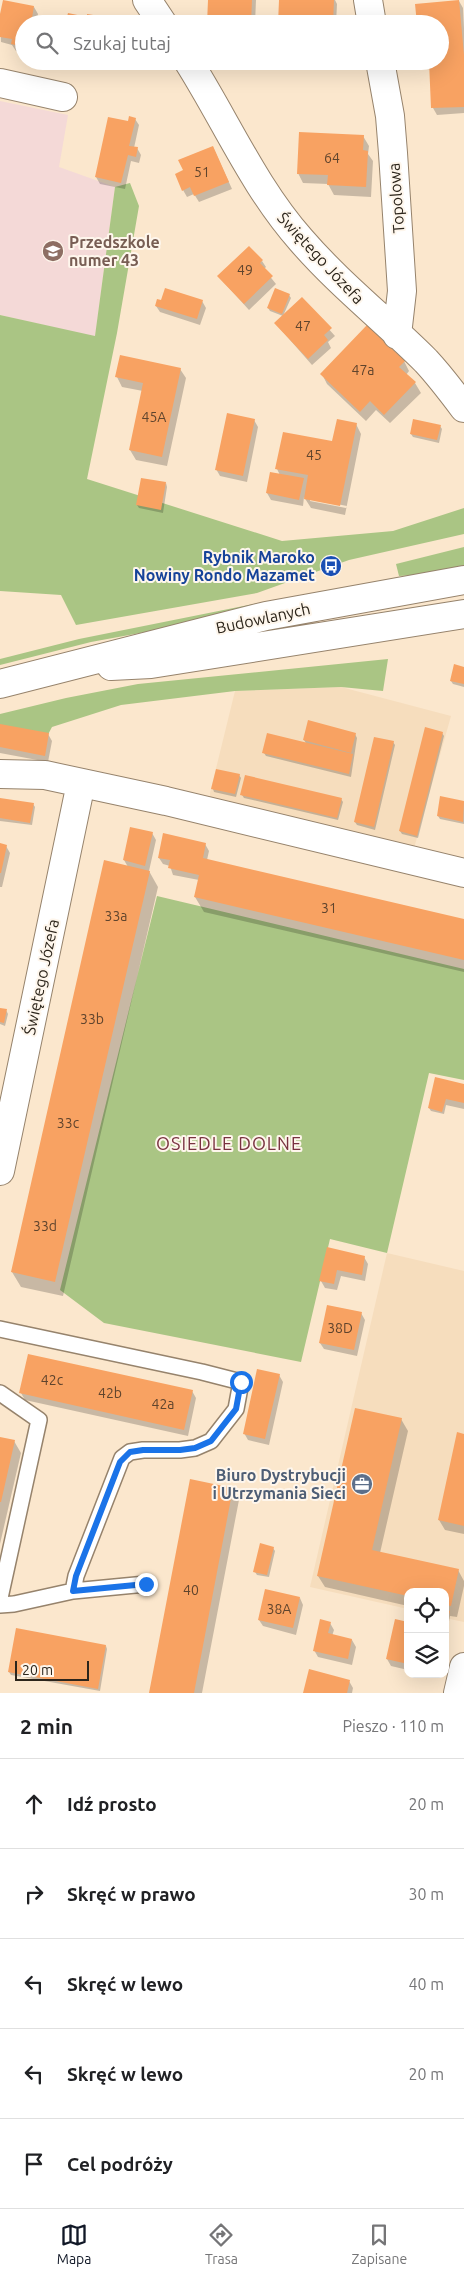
<!DOCTYPE html>
<html lang="pl">
<meta charset="utf-8">
<style>
:root{--surface:#fff;--page:#f2f2f2;--text:#202124;--muted:#757577;--line:#e0e0e0;--accent:#111827}
body{margin:0;font-family:Ubuntu,sans-serif;background:var(--page);color:var(--text)}
.controls{position:absolute;right:15px;bottom:15px;display:grid;overflow:hidden;border-radius:10px;box-shadow:0 5px 20px #0002}
.controls button{width:45px;height:45px;display:grid;place-items:center;padding:0;border:0;border-bottom:1px solid var(--line);background:var(--surface);color:var(--text);font:25px sans-serif}
.scale{position:absolute;left:15px;bottom:12px;width:74px;box-sizing:border-box;padding-left:5px;border:2px solid #2c251b;border-top:0;font-size:14px;line-height:18px;white-space:nowrap;color:#2c251b;-webkit-text-stroke:4px #fef6ec;paint-order:stroke}
.stop{position:absolute;width:15px;height:15px;margin:-11px;border:4px solid #1a73e8;border-radius:50%;background:#fff}
.stop.end{background:#1a73e8;border-color:#fff;box-shadow:0 1px 5px #0008}
.list{margin:0;padding:0;list-style:none}
h2{display:flex;justify-content:space-between;align-items:center;height:65px;margin:0;padding:0 20px;font-size:21px}
h2 small{font-size:16px;font-weight:400;color:var(--muted)}
.list li{display:grid;grid-template-columns:32px 1fr auto;gap:15px;align-items:center;box-sizing:border-box;height:90px;padding:0 20px;border-top:1px solid var(--line)}
.list b{display:block;font-size:19px;white-space:nowrap}
.list em{font-size:16px;font-style:normal;color:var(--muted)}
.icon{flex:none;width:28px;height:28px;fill:none;stroke:currentColor;stroke-width:2;stroke-linecap:round;stroke-linejoin:round}
.map{position:relative;flex:none;width:464px;height:1693px;overflow:hidden}
.search{position:absolute;background:var(--surface);box-shadow:0 5px 20px #0002;left:15px;right:15px;top:15px;height:55px;display:flex;align-items:center;gap:12px;box-sizing:border-box;padding:0 18px;border-radius:28px;color:var(--muted);font-size:19px}
.sheet{height:515px;background:var(--surface)}
nav{display:flex;justify-content:space-around;align-items:center;box-sizing:border-box;height:70px;border-top:1px solid var(--line);background:var(--surface);font-size:14px;color:var(--muted)}
nav a{display:grid;justify-items:center;gap:2px}
nav .on{color:var(--accent)}
.map>svg:first-child{display:block}
.built{fill:#f6ddbd}
.education{fill:#f4d9d7}
.green{fill:#aac584}
.shadow{fill:#0003;fill-rule:evenodd}
.building{fill:#f8a262}
.lines{fill:none;stroke-linecap:round;stroke-linejoin:round}
.lane-casing{stroke:#96836c;stroke-width:18}
.street-casing{stroke:#96836c;stroke-width:30}
.secondary-casing{stroke:#96836c;stroke-width:30}
.lane{stroke:#fff;stroke-width:15}
.street{stroke:#fff;stroke-width:28}
.secondary{stroke:#fff;stroke-width:28}
.route{stroke:#1a73e8;stroke-width:6}
.labels{text-anchor:middle;dominant-baseline:central;stroke-width:4;stroke-linejoin:round;paint-order:stroke}
.number-label{font-size:14px;fill:#5f442d}
.street-label{font-size:16px;fill:#2c251b;stroke:#fef6ec}
.education-label{font-size:16px;font-weight:bold;fill:#785e54;stroke:#fef6ec;text-anchor:start}
.transit-label{font-size:16px;font-weight:bold;fill:#164399;stroke:#fef6ec;text-anchor:end}
.service-label{font-size:16px;font-weight:bold;fill:#4e5e75;stroke:#fef6ec;text-anchor:end}
.neighbourhood-label{font-size:18px;letter-spacing:1px;fill:#793240;stroke:#fef6ec}
</style>
<div class="map">
<svg width="464" height="1693" viewBox="0 0 464 1693">
<rect width="100%" height="100%" fill="#fbe7cd"/>
<path class="built" d="M341,687L451,716L413,852L210,803V793L235,691Z
M387,1253L464,1271V1622L445,1618V1592H408V1609L310,1587Z"/>
<path class="education" d="M0,101L68,115L59,167L115,187L95,337L0,315Z"/>
<path class="green" d="M130,183L139,206L117,333L87,479L282,541L393,531L464,508V534L349,560L257,593L76,625L61,595L0,591V315L95,336L115,187Z
M464,547V572L399,576L396,564Z
M279,599L280,604L255,612L91,642L0,665V659L79,639Z
M388,659L383,691L341,687L235,691L121,705L52,727L44,742L0,735V714L66,698L138,684Z
M157,896L464,969V1080L429,1073L387,1253L330,1239L301,1362L104,1323L60,1290Z"/>
<path class="shadow" d="M209,0H256L255,24H208Z
M280,0H335L337,4L336,24H279Z
M459,1L463,8L464,28V113L437,115L433,108L430,62L423,61H440Z
M34,7L38,14L36,24H24V53L16,51L12,45L1,42L0,21Z
M82,61H108L106,69L83,64Z
M135,119L139,125L134,148H137L141,155L139,163L131,161L125,189L100,184L96,177L129,122Z
M363,136L369,146L368,154L373,161L371,197L334,195L328,184L303,183L298,173Z
M213,147L232,189L199,202L194,194L187,197L183,190L184,171Z
M262,261L266,267L264,269L276,284L249,310L219,277Z
M289,295L291,298L283,316L270,311L268,308Z
M302,299L335,336L328,342L331,348L312,365L276,324Z
M202,301L206,308L200,325L160,312L156,306Z
M404,361L409,371L406,375L415,383L421,393L390,423L376,410L366,421L327,384L322,374Z
M180,369L186,378L167,466L136,460L130,450L143,391L122,387L117,377Z
M254,420L258,427L247,482L220,476L216,469Z
M414,421L440,426L442,429L439,443L413,437L411,434Z
M356,424L361,434L345,515L311,508L304,497L303,506L271,500L267,493L280,475L277,469L333,443ZM310,499L347,506L346,508L310,501Z
M166,483L167,487L163,513L139,508L137,505Z
M464,668V687L453,684L451,681Z
M0,725L48,734L52,741L48,762L0,753Z
M442,733L444,736L418,838L402,834L400,831Z
M355,734L357,738L351,777L266,756L264,753L307,745L304,740Z
M393,742L395,745L375,830L357,825L355,822Z
M239,775L241,778L236,797L214,792L213,789Z
M242,795L341,799L343,802L338,820L244,798Z
M441,797L464,802V824L440,819L438,816Z
M0,799L33,804L35,807L32,825L0,821Z
M152,833L156,840L149,871L158,887L63,1296L21,1287L12,1272L128,867L124,860Z
M205,844L209,851L207,860L464,920V972L204,912L195,897L199,880L173,875L170,866L163,864L159,858Z
M0,845L6,846L10,853L2,887H0Z
M0,1009L6,1010L8,1014L5,1026L0,1024Z
M464,1085V1109L446,1105L444,1114L431,1111L429,1108Z
M328,1249L364,1257L368,1264L365,1281L341,1276L337,1290L325,1288L321,1281Z
M361,1313L365,1320L357,1356L324,1349L320,1343Z
M279,1375L283,1382L269,1445L248,1440L244,1433Z
M192,1391L196,1398L188,1436L25,1400L21,1393Z
M401,1419L408,1431L380,1553L458,1570L464,1581V1586L457,1617L450,1616L447,1632L445,1592H408V1606L325,1587L318,1576Z
M464,1435V1534L445,1530L439,1520Z
M0,1438L14,1441L21,1453L0,1544Z
M232,1489L239,1500L202,1693H150Z
M273,1548L275,1551L269,1577L257,1575L255,1572Z
M300,1598L303,1605L296,1635L263,1626L259,1620Z
M330,1623L334,1630L332,1636L352,1640L356,1647L352,1665L318,1657L314,1650Z
M408,1623V1670L391,1666L387,1659Z
M106,1646L107,1649L100,1691L11,1675L9,1672Z
M349,1681L353,1688L352,1693H304Z"/>
<path class="building" d="M3,0L34,6L31,24H24V47L11,44L12,39L0,37V14Z
M208,0H252L251,24H207Z
M279,0H334L333,24H278Z
M459,0L464,55V107L431,108L429,61H440V24H417L415,4Z
M68,13L87,17V14L112,18L111,24H65Z
M129,116L136,118L129,146L138,147L136,157L128,155L121,183L95,177L108,117L128,121Z
M299,132L364,135L363,150L368,151L366,187L327,185L328,175L297,174Z
M213,146L229,182L194,196L190,187L182,191L175,174L183,170L178,160Z
M249,246L263,260L260,263L273,276L244,304L217,276Z
M165,288L203,300L197,319L155,306L157,299L161,300Z
M275,288L290,294L282,314L267,308Z
M302,297L332,328L324,335L328,340L308,359L274,323Z
M367,325L405,361L399,367L416,382L384,415L370,401L360,412L320,374Z
M120,355L181,368L162,457L129,450L143,383L115,377Z
M227,413L255,419L243,476L215,470Z
M337,419L357,423L340,506L304,499L308,475L275,469L283,432L332,441Z
M413,419L441,425L437,440L410,434Z
M270,472L304,478L299,500L266,493Z
M141,478L166,482L161,510L136,505Z
M454,664L464,667V684L450,681Z
M308,720L356,733L351,753L303,740Z
M0,724L49,733L45,756L0,747Z
M425,727L443,732L417,836L399,831Z
M267,733L353,754L349,774L262,753Z
M374,737L394,741L374,827L354,822Z
M216,769L240,774L235,794L211,789Z
M245,775L342,798L337,818L240,795Z
M440,796L464,801L463,822L437,816Z
M0,798L34,803L30,823L0,818Z
M130,827L153,832L145,866L123,860Z
M163,833L206,843L203,858L464,919V960L194,897L199,875L168,868L170,860L158,858Z
M0,843L7,845L1,873H0Z
M104,860L150,871L55,1282L11,1272Z
M0,1008L7,1009L4,1023L0,1022Z
M435,1077L464,1084V1103L446,1099L442,1112L428,1108Z
M327,1247L365,1256L362,1275L337,1270L334,1284L319,1281Z
M327,1305L362,1312L354,1350L319,1343Z
M28,1354L193,1390L184,1430L19,1393Z
M257,1369L280,1374L265,1439L243,1434Z
M355,1408L402,1418L372,1550L459,1569L451,1606L445,1605V1592H408V1596L317,1576Z
M457,1432L464,1434V1526L438,1520Z
M0,1437L15,1440L1,1502H0Z
M190,1479L233,1488L194,1693H149Z
M260,1543L274,1547L267,1575L253,1572Z
M265,1589L300,1597L293,1628L258,1620Z
M445,1610L450,1611L446,1626H445Z
M320,1619L331,1622L328,1633L352,1639L348,1659L313,1651Z
M395,1619L408,1622V1664L386,1659Z
M16,1628L106,1645L98,1689L8,1672Z
M309,1669L350,1680L347,1693H303Z"/>
<g class="lines">
<g class="lane-casing">
<path id="lane" d="M0,1329L202,1372L241,1382L236,1409L211,1441L195,1448L180,1450H143L130,1452L122,1458L76,1576L73,1591
M0,1393L39,1420L0,1598
M0,1605L14,1604L73,1591L146,1584"/>
</g>
<g class="street-casing">
<path id="street" d="M147,0L163,24
M368,0L372,24
M188,61C226,121 254,187 301,240C339,284 385,320 426,361C440,376 452,392 464,408
M380,61L390,116L393,153L402,291L397,335
M0,83L63,97
M0,774L45,775L166,801L464,873
M0,1171L81,783
M458,1693L464,1667"/>
</g>
<g class="secondary-casing">
<path id="secondary" d="M111,666L151,664L464,614
M0,684L266,616L464,580"/>
</g>
<use href="#lane" class="lane"/>
<use href="#street" class="street"/>
<use href="#secondary" class="secondary"/>
</g>
<g class="lines">
<path class="route" d="M146,1584L73,1591L76,1576L120,1462L130,1452L143,1450H180L195,1448L211,1441L236,1409L241,1382"/>
</g>
<defs>
<g id="school-disc" transform="scale(1.125)"><circle r="9.5" fill="#8d6e63" stroke="#fef6ec"/><path d="M0-5L7-2L0 1L-7-2ZM-4 1L0 2.5L4 1V4Q0 6-4 4Z" fill="#fff"/></g>
<g id="bus-disc" transform="scale(1.125)"><circle r="9.5" fill="#1a4fb4" stroke="#fef6ec"/><path d="M-5-6H5V4H4V6H2V4H-2V6H-4V4H-5ZM-3.5-4V0h7V-4ZM-3.5 1.2v1.5H-2V1.2ZM2 1.2v1.5H3.5V1.2Z" fill="#fff"/></g>
<g id="office-disc" transform="scale(1.125)"><circle r="9.5" fill="#5c6f8a" stroke="#fef6ec"/><path d="M-6-3h4V-5.5h4V-3h4V5H-6ZM-1-4.5V-3h2v-1.5ZM-6 0V1H6V0Z" fill="#fff"/></g>
</defs>
<g fill-rule="evenodd">
<use href="#school-disc" x="53" y="251"/>
<use href="#bus-disc" x="331" y="566"/>
<use href="#office-disc" x="362" y="1484"/>
</g>
<g class="labels">
<g class="number-label">
<text x="332" y="158">64</text>
<text x="202" y="172">51</text>
<text x="245" y="270">49</text>
<text x="303" y="326">47</text>
<text x="363" y="370">47a</text>
<text x="154" y="417">45A</text>
<text x="314" y="455">45</text>
<text x="329" y="908">31</text>
<text x="116" y="916">33a</text>
<text x="92" y="1019">33b</text>
<text x="68" y="1123">33c</text>
<text x="45" y="1226">33d</text>
<text x="340" y="1328">38D</text>
<text x="52" y="1380">42c</text>
<text x="110" y="1393">42b</text>
<text x="163" y="1404">42a</text>
<text x="191" y="1590">40</text>
<text x="279" y="1609">38A</text>
</g>
<g class="street-label">
<text transform="translate(396 198) rotate(-94)">Topolowa</text>
<text transform="translate(321 258) rotate(47)">Świętego Józefa</text>
<text transform="translate(263 618) rotate(-12)">Budowlanych</text>
<text transform="translate(41 977) rotate(-78)">Świętego Józefa</text>
</g>
<g class="education-label">
<text x="69" y="242">Przedszkole<tspan x="69" dy="18">numer 43</tspan></text>
</g>
<g class="transit-label">
<text x="315" y="557">Rybnik Maroko<tspan x="315" dy="18">Nowiny Rondo Mazamet</tspan></text>
</g>
<g class="service-label">
<text x="346" y="1475">Biuro Dystrybucji<tspan x="346" dy="18">i Utrzymania Sieci</tspan></text>
</g>
<g class="neighbourhood-label">
<text x="229" y="1143">OSIEDLE DOLNE</text>
</g>
</g>
</svg>
<div class="controls">
<button><svg class="icon" aria-label="locate" viewBox="0 0 24 24"><circle cx="12" cy="12" r="6"/><path d="M12 2v4M12 18v4M2 12h4M18 12h4"/></svg></button>
<button><svg class="icon" aria-label="layers" viewBox="0 0 24 24"><path d="M12 4l9 5-9 5-9-5zM3 14l9 5 9-5"/></svg></button>
</div>
<div class="scale">20 m</div>
<div class="stop" style="left:241px;top:1382px"></div>
<div class="stop end" style="left:146px;top:1584px"></div>
<div class="search"><svg class="icon" aria-label="search" viewBox="0 0 24 24"><circle cx="10" cy="10" r="6"/><path d="M15 15l6 6"/></svg>Szukaj tutaj</div>
</div>
<section class="sheet">
<h2>2 min<small>Pieszo · 110 m</small></h2>
<ul class="list">
<li><svg class="icon" aria-label="ahead" viewBox="0 0 24 24"><path d="M12 20V5M6 11l6-6 6 6"/></svg><div><b>Idź prosto</b></div><em>20 m</em></li>
<li><svg class="icon" aria-label="right" viewBox="0 0 24 24"><path d="M7 20v-9h11M14 6l5 5-5 5"/></svg><div><b>Skręć w prawo</b></div><em>30 m</em></li>
<li><svg class="icon" aria-label="left" viewBox="0 0 24 24"><path d="M17 20v-9H6M10 6l-5 5 5 5"/></svg><div><b>Skręć w lewo</b></div><em>40 m</em></li>
<li><svg class="icon" aria-label="left" viewBox="0 0 24 24"><path d="M17 20v-9H6M10 6l-5 5 5 5"/></svg><div><b>Skręć w lewo</b></div><em>20 m</em></li>
<li><svg class="icon" aria-label="arrive" viewBox="0 0 24 24"><path d="M6 21V4h12l-3 4 3 4H6"/></svg><div><b>Cel podróży</b></div></li>
</ul>
</section>
<nav>
<a class="on"><svg class="icon" aria-label="map" viewBox="0 0 24 24"><path d="M3 6l6-2 6 2 6-2v14l-6 2-6-2-6 2zM9 4v14M15 6v14"/></svg>Mapa</a>
<a><svg class="icon" aria-label="directions" viewBox="0 0 24 24"><path d="M12 3l9 9-9 9-9-9zM9 14v-3h6M13 9l2 2-2 2"/></svg>Trasa</a>
<a><svg class="icon" aria-label="saved" viewBox="0 0 24 24"><path d="M7 4h10v16l-5-4-5 4z"/></svg>Zapisane</a>
</nav>
